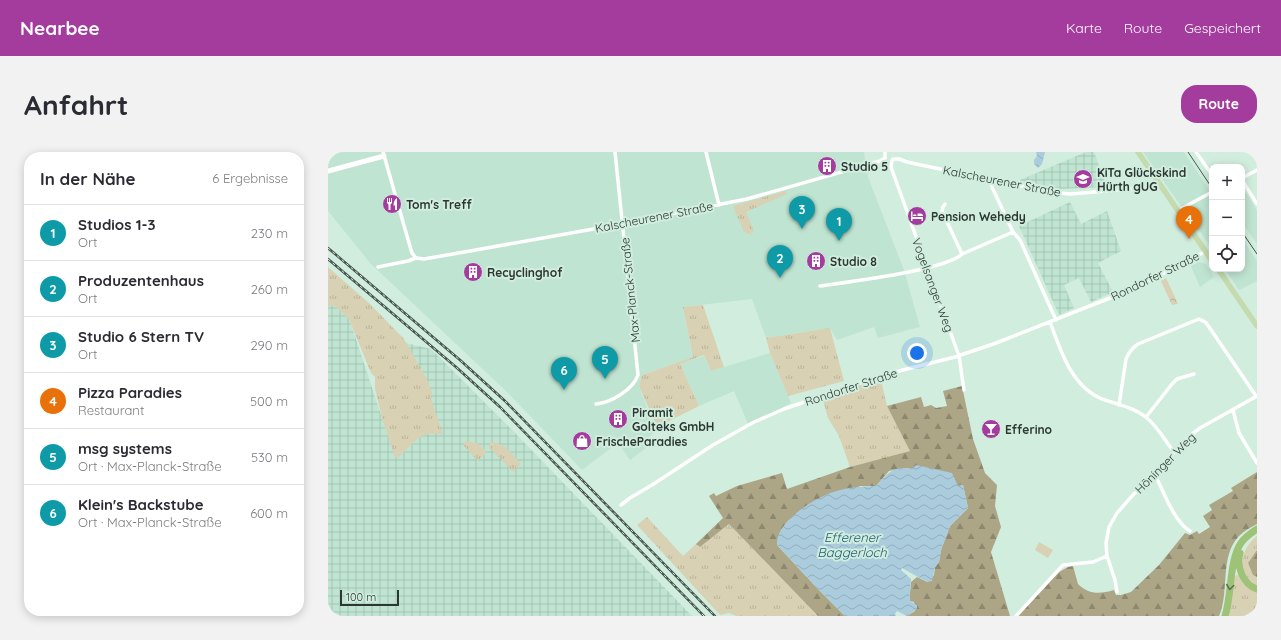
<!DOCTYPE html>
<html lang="de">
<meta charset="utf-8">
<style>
:root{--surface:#fff;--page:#f2f2f3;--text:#2b2b33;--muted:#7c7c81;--line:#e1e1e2;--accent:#a43c9e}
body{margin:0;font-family:Quicksand,sans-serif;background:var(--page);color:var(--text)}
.controls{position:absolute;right:12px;top:12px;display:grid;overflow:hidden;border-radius:8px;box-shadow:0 2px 10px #0003}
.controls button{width:36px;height:36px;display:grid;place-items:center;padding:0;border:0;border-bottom:1px solid var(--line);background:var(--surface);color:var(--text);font:20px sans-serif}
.scale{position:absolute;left:12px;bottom:10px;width:59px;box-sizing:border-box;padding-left:4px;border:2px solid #2c3732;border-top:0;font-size:11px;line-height:14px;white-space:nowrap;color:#2c3732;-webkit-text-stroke:3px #d1edde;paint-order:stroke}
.you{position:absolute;left:589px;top:201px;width:14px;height:14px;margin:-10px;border:3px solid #fff;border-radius:50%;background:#1a73e8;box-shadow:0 0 0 6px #1a73e833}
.badge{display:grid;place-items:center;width:26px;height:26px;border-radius:50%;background:var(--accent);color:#fff;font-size:13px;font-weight:700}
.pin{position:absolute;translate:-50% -33px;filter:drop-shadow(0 1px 2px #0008)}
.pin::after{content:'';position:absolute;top:21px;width:14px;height:12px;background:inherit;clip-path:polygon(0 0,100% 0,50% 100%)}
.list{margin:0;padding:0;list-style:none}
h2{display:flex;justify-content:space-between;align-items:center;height:52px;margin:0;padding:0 16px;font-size:17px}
h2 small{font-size:13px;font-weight:400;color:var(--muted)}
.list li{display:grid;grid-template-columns:26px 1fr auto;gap:12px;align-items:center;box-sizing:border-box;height:56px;padding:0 16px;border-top:1px solid var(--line)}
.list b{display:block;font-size:15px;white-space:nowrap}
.list p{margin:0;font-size:13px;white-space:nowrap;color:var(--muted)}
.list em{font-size:13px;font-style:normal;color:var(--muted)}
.icon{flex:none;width:22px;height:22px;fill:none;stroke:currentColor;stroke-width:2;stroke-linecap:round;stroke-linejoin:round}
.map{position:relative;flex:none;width:929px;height:464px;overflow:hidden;border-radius:16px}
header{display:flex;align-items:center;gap:24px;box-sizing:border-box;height:56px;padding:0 20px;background:var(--accent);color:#fff}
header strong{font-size:19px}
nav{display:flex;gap:22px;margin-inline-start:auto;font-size:14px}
.intro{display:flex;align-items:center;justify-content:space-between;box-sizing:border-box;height:96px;padding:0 24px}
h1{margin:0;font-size:28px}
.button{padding:10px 18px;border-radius:16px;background:var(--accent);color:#fff;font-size:14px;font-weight:700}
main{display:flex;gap:24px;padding:0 24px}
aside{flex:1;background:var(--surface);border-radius:16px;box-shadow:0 2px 10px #0003}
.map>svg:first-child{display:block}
.built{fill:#c0e4d2}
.industrial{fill:url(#industrial-grid)}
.grass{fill:url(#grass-tufts)}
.forest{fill:url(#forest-firs)}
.park{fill:url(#park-crowns)}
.garden{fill:#d8d1b4}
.water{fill:url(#water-waves)}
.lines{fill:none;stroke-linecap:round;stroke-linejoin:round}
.minor{stroke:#fff;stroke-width:3.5}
.secondary{stroke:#fff;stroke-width:5}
.primary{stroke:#c5daae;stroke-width:5.5}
.motorway{stroke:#9ec278;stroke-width:7}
.tram{stroke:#47544e;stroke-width:1}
.rail-casing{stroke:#47544e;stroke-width:2.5}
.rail{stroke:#d1edde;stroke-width:1;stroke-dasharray:3;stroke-linecap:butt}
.oneway{stroke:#5a6f4e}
.labels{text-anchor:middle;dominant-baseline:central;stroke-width:4;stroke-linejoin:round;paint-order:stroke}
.poi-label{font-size:12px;font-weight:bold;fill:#2c3732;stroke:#d1edde;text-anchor:start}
.street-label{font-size:12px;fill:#2c3732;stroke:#d1edde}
.water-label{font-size:13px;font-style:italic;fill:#215d76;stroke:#d1edde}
</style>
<header>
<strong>Nearbee</strong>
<nav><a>Karte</a><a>Route</a><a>Gespeichert</a></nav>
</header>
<div class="intro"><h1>Anfahrt</h1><a class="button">Route</a></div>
<main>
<aside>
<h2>In der Nähe<small>6 Ergebnisse</small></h2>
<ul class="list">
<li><span class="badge" style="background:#0f9aa8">1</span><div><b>Studios 1-3</b><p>Ort</p></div><em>230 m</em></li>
<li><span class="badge" style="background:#0f9aa8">2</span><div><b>Produzentenhaus</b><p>Ort</p></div><em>260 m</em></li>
<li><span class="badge" style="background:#0f9aa8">3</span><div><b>Studio 6 Stern TV</b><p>Ort</p></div><em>290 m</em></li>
<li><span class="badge" style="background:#e8710a">4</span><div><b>Pizza Paradies</b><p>Restaurant</p></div><em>500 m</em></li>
<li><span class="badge" style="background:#0f9aa8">5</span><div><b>msg systems</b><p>Ort · Max-Planck-Straße</p></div><em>530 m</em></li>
<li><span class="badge" style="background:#0f9aa8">6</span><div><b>Klein's Backstube</b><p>Ort · Max-Planck-Straße</p></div><em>600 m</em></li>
</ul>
</aside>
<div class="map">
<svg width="929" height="464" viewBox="0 0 929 464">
<defs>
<pattern id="industrial-grid" width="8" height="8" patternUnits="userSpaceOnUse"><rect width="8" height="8" fill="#c0e4d2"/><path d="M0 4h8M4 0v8" fill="none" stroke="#a5c4b5"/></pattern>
<pattern id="grass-tufts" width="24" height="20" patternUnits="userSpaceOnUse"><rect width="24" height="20" fill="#d8d1b4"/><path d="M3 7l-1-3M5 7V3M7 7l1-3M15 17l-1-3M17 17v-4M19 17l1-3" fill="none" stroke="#bab49b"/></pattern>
<pattern id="forest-firs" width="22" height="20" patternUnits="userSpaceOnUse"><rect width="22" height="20" fill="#aca586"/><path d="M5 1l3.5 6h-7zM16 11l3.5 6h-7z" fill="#8c876e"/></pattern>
<pattern id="park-crowns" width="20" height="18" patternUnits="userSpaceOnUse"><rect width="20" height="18" fill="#d8d1b4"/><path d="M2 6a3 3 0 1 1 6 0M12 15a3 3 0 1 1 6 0" fill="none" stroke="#bab49b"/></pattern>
<pattern id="water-waves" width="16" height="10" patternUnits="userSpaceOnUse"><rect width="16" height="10" fill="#acd"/><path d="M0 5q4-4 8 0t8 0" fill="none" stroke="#92b0be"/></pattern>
</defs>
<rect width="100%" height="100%" fill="#d1edde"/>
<path class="built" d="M0,0H536L540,25L576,118L592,175L550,186L546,175L509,188L502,176L438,186L424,147L355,155L365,205L314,223L311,234L328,280L319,286L322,293L302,308L290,291L254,318L179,240L43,112L0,59Z
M815,0H856L884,42V96L848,47Z
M914,36L921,45L929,59V92L914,70Z
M914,86L929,109V129L911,138L897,117H914Z
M871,110L878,112L886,125L872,135L863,114Z
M442,201L463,251L421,274L406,239L371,254L352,212L376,204L383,219Z"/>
<path class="industrial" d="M758,0H766L779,35L732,37L693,29L692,28Z
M742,50L753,72L779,59L793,99L770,111L785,140L763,150L751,126L736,133L746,156L731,163L691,74Z
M0,140L7,154L21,166L60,284L70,189L103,197L188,282L364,464H0Z"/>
<path class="grass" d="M458,39L459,42L418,60L426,79L423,80L424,83L416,80L405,54Z
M0,115L42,152L76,187L100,229L104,241L103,247L115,282C91,279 88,289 72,304L68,306L66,303L54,266L47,237V225L43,221L21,167L7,154H0Z
M375,153L396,215L383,219L376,203L352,212L371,254L329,275L311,234L314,223L365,205L355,155Z
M502,176L516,229L460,244L442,201L438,186Z
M553,228L559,254L583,299L522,315L511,284L500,266L494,245L522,235Z
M139,289L149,291L159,300L150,309L136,294V291Z
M163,290C176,290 185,303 193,312L185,320L162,296L161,292Z
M319,365L355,404L368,392L372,395L401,372L490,464H408L401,461L392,463L309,373Z
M929,384V398L920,411L925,423L929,425V433C907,422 912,397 929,384Z
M910,423L914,430L929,440V456L916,464H899L906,424Z"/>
<path class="forest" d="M634,234L645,287L657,321L669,333L667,354L673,375L663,400L682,464H579L587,459L586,450L582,449C581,443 583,436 583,430L589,425L599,430L606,423L607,415L611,410L613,398L622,374L640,356L635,333L630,334L584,317L576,316L561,319L548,334H532L449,393L489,436L517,464H490L401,372L372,395L368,392L395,366L381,344L386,341L388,344L409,334L454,321L459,337L522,315L582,299L559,254L593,245L596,255L603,253L608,256L619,254L615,239Z
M929,320V372C923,375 916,379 911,384C891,405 902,440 891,464H690L731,420L740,415L745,414L750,432C761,443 772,442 786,438L788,443H793L803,440L831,413L857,381L862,383L869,379L871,382L882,375L875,364L884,358L881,353L905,339L903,336Z
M929,398V425L925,423L920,411Z"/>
<path class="park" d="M838,126L850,152L844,153L833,129Z"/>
<path class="garden" d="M711,390L725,398L720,406L707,398Z"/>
<path class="water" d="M708,0H717L714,12L710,16L706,12V8L709,4Z
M588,313L624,321L630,334L635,333L640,356L622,374L613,398L611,410L607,415L604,429L599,430L574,416L573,418L583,427C583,431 581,445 582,449L589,453V457L579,464L569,459L567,462L568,464H517L489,436L449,393C447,369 490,343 512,338C524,335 536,334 548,334C560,321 565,313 584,317Z"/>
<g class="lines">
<path class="minor" d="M55,0L79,84L84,101L88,106
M378,0L391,53
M868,0L884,23
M914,26L929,18
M663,28L664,35L685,80L692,88L728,168
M914,28L929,52
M617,52L615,55L614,59L634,102
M849,59L884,40
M88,106L96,107L142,99L271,76L419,47L552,9L557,6V0
M50,115L80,109L88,106
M492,134C518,130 619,118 634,102L685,80
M722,170C733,199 743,234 774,247C789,252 807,256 819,266C830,275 837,289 846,300
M636,238L631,204L563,15L564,9L565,7H571L579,10L612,17L623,18L663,28L731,41L743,42L814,36L822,37L832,34
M268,252C282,251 305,238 310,223L287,0
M791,253L798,207C801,200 804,196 810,192L871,167L877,170L879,172L928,244
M905,258L911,281L929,311
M818,265L844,232L849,227L866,222
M826,321C835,337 845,369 862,379
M293,353L302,346L324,333L385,293L426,270L456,257L555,223L627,205L668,191L787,144L847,116L878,99
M789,440L787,428L779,404L778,391L781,375L789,361L805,343L863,283L872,276L929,244
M688,464L735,413L765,410L779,404"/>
<path class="secondary" d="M0,19L56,4"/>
<path class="primary" d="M810,0L884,109
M890,117L929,174"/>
<path class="motorway" d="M912,401C908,415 915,432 929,437
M897,464C904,443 901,408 913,391C917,385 923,381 929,377
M927,464L929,463"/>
<path class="tram" d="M860,0L884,36
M914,80L929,102"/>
<g class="rail-casing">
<path id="rail" d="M0,96L132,208L177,249L387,464
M0,107L128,215L172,255L376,464"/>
</g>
<use href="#rail" class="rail"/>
</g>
<defs><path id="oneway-chevron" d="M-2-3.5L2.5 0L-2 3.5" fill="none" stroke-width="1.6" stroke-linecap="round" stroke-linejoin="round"/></defs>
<use class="oneway" href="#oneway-chevron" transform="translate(902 435) rotate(98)"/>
<defs>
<g id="building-disc" transform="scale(1)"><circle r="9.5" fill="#a43c9e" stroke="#d1edde"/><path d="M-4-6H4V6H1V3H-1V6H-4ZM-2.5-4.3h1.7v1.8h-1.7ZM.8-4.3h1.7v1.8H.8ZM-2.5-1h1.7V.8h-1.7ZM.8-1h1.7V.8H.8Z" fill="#fff"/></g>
<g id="school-disc" transform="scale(1)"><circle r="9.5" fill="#a43c9e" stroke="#d1edde"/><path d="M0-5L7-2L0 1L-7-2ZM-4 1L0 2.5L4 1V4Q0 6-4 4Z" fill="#fff"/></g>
<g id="restaurant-disc" transform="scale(1)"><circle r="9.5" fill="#a43c9e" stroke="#d1edde"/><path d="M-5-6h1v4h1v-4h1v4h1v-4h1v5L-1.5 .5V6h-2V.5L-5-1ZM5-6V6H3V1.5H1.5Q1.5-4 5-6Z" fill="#fff"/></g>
<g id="hotel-disc" transform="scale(1)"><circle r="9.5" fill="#a43c9e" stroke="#d1edde"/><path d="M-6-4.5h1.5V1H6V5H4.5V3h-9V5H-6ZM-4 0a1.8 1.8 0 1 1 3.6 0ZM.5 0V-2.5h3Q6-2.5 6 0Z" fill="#fff"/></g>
<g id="bar-disc" transform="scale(1)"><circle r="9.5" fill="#a43c9e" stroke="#d1edde"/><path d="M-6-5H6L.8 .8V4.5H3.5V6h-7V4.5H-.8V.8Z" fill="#fff"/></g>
<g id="shop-disc" transform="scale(1)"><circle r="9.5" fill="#a43c9e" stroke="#d1edde"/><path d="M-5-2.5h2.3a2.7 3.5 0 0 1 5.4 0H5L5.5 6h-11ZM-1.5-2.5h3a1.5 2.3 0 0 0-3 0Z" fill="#fff"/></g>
</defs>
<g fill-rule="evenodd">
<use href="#building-disc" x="499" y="14"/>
<use href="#school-disc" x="755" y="27"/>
<use href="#restaurant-disc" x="64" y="52"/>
<use href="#hotel-disc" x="589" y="64"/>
<use href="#building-disc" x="488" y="109"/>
<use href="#building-disc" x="145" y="120"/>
<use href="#building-disc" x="290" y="267"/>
<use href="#bar-disc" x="663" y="277"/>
<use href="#shop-disc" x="254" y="289"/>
</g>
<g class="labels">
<g class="poi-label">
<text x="513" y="14">Studio 5</text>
<text x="769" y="20">KiTa Glückskind<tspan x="769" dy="14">Hürth gUG</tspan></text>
<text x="78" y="52">Tom's Treff</text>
<text x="603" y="64">Pension Wehedy</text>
<text x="502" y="109">Studio 8</text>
<text x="159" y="120">Recyclinghof</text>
<text x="304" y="260">Piramit<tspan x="304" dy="14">Golteks GmbH</tspan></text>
<text x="677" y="277">Efferino</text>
<text x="268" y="289">FrischeParadies</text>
</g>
<g class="street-label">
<text transform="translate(674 29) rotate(11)">Kalscheurener Straße</text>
<text transform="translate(326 65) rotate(-11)">Kalscheurener Straße</text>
<text transform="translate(827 124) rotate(-26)">Rondorfer Straße</text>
<text transform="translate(605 133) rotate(70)">Vogelsanger Weg</text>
<text transform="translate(302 138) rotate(-96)">Max-Planck-Straße</text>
<text transform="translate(523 235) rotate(-18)">Rondorfer Straße</text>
<text transform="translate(837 311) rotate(-45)">Höninger Weg</text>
</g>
<g class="water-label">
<text x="524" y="385">Efferener<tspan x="524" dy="15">Baggerloch</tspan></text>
</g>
</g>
</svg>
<div class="controls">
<button>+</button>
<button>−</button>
<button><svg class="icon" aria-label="locate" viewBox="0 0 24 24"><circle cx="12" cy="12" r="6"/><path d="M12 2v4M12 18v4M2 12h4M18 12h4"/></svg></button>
</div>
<div class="scale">100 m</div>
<div class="you"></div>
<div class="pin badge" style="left:511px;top:89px;background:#0f9aa8">1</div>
<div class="pin badge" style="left:452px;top:126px;background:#0f9aa8">2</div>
<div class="pin badge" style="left:474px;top:77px;background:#0f9aa8">3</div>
<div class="pin badge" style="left:861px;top:87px;background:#e8710a">4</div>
<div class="pin badge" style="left:277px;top:227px;background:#0f9aa8">5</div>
<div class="pin badge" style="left:236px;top:238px;background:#0f9aa8">6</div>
</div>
</main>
